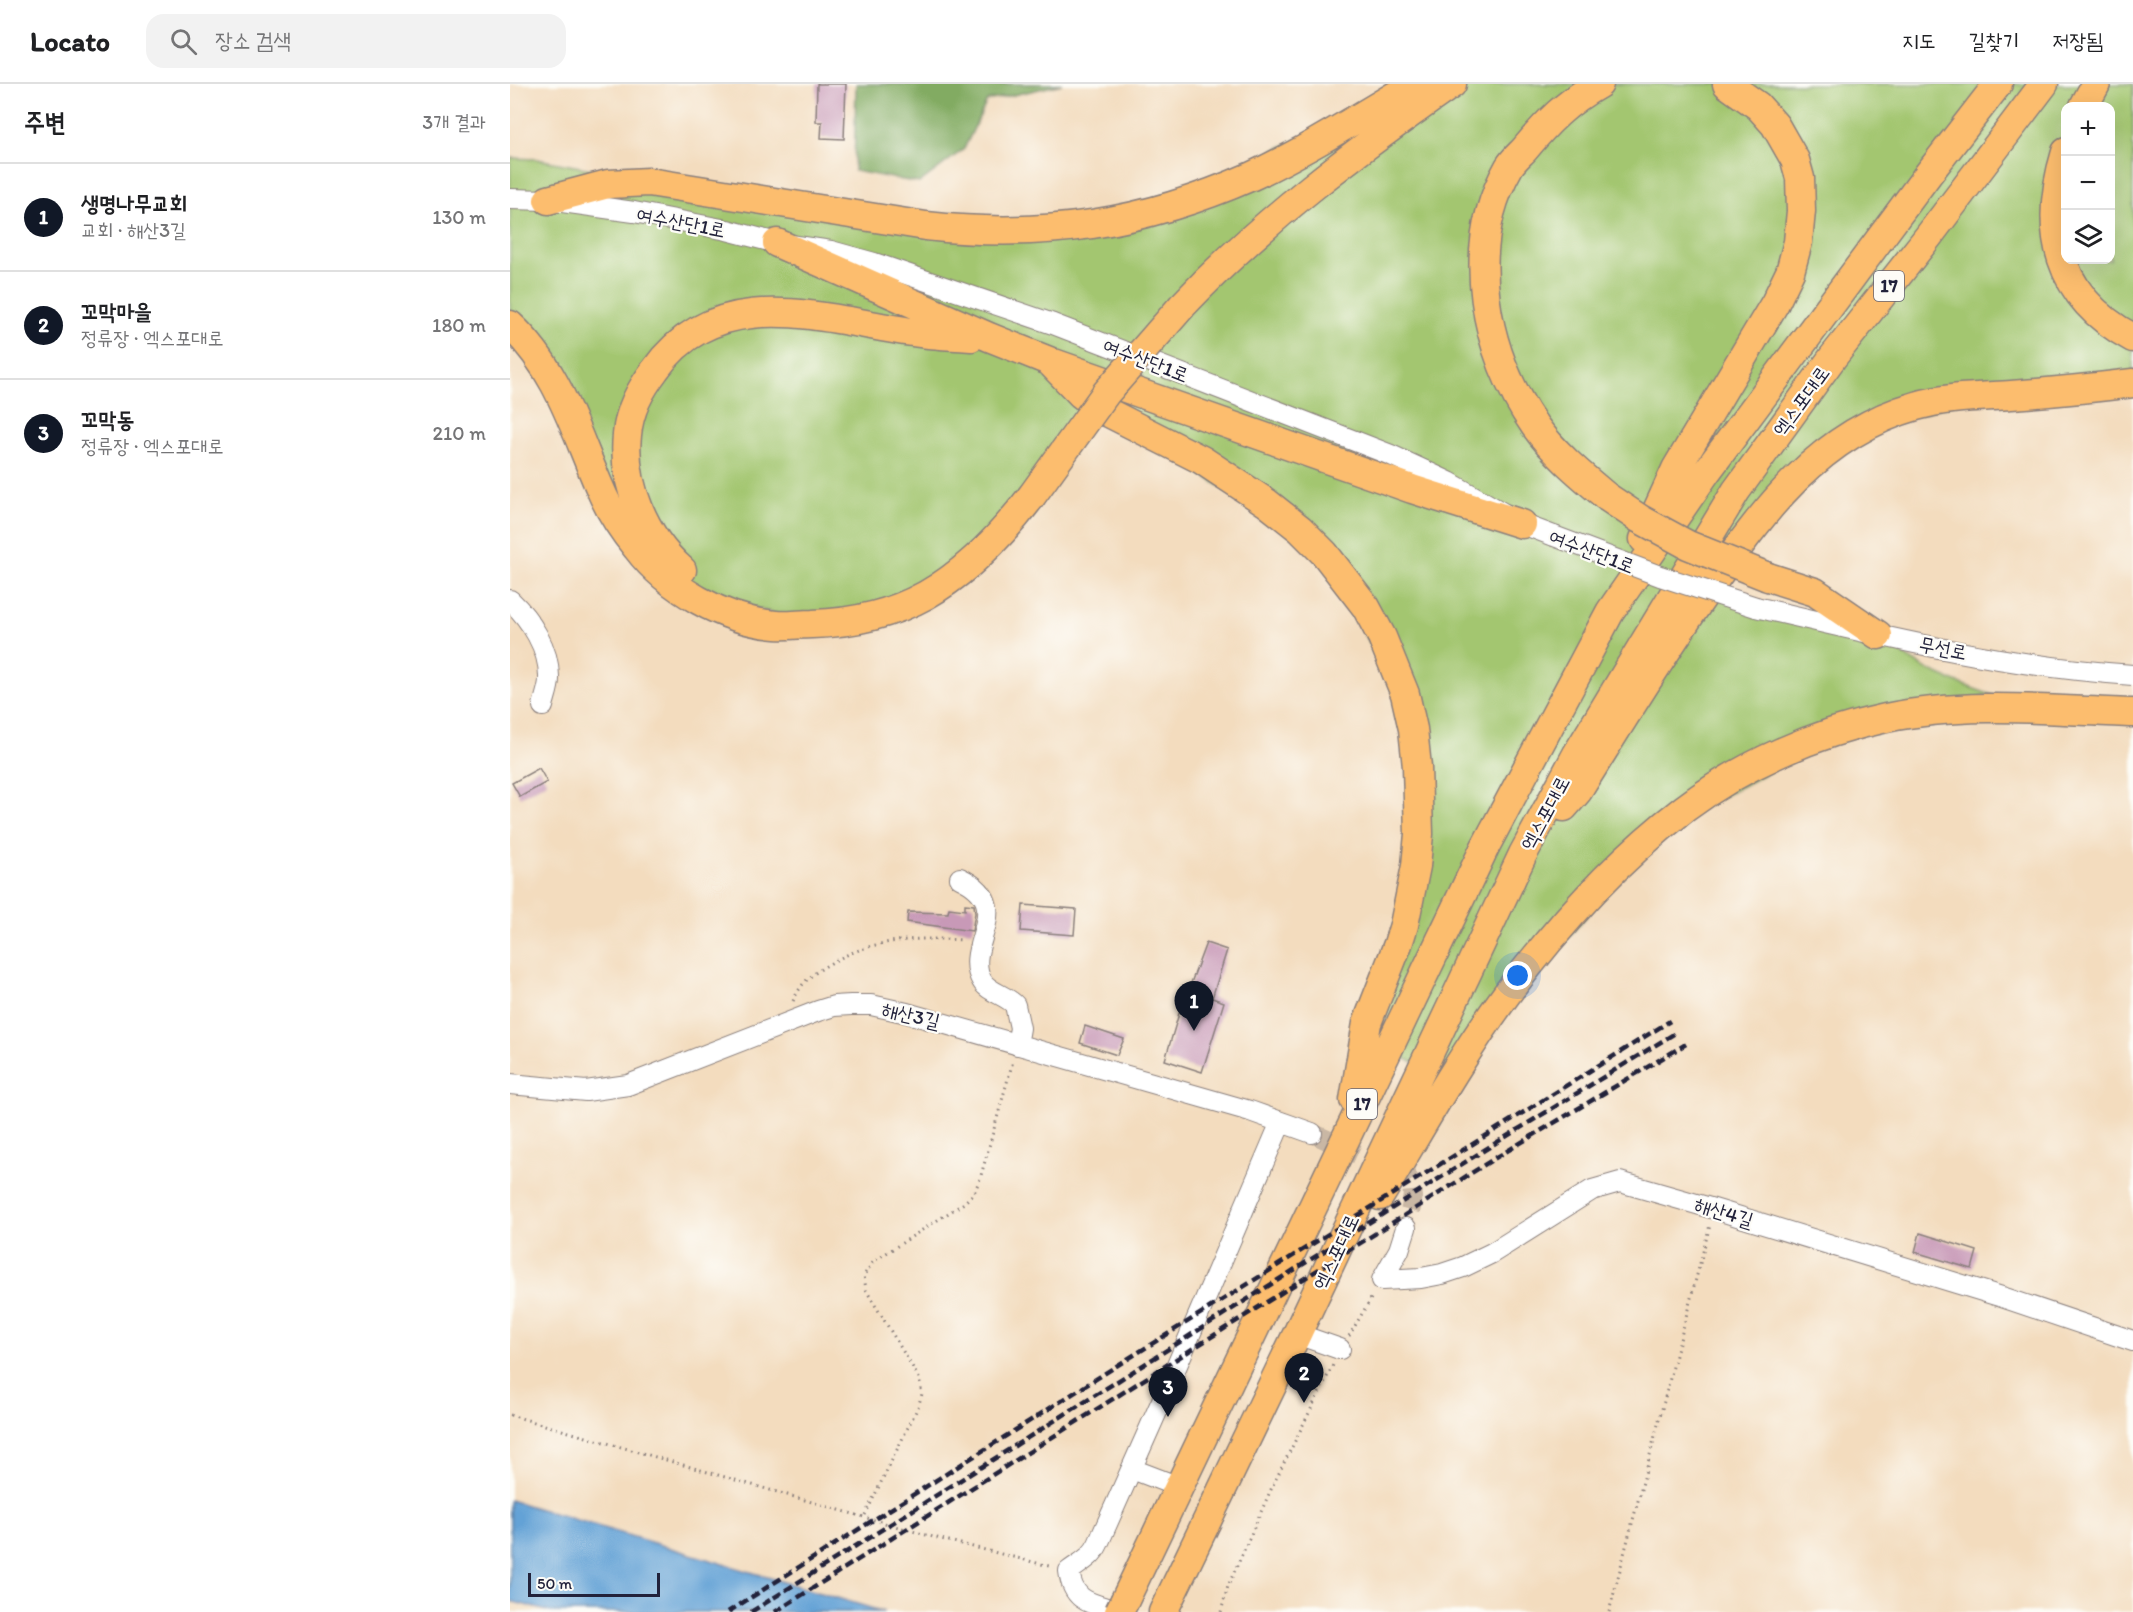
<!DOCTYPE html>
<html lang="ko">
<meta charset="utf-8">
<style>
:root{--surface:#fff;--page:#f2f2f2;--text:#202124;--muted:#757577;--line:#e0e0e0;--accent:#111827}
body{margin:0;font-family:Itim,"Poor Story",sans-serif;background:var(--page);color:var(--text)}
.controls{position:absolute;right:18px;top:18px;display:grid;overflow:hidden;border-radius:12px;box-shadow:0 6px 24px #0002}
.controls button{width:54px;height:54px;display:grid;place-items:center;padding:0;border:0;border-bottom:2px solid var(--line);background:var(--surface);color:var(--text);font:30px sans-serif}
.scale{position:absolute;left:18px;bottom:15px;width:132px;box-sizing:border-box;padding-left:6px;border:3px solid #22223b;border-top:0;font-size:16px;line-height:21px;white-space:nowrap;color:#22223b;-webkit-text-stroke:4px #fdfcf7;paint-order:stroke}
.you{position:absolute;left:1008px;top:892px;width:21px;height:21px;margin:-15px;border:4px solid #fff;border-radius:50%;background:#1a73e8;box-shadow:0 0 0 9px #1a73e833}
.badge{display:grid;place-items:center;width:39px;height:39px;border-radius:50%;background:var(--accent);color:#fff;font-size:20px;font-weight:700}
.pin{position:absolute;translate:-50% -50px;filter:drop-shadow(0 2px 3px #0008)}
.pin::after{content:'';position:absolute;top:32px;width:21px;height:18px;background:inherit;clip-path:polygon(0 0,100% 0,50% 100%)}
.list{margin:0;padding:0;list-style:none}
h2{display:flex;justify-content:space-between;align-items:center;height:78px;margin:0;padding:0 24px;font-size:26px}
h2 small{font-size:20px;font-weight:400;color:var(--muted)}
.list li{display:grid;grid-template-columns:39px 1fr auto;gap:18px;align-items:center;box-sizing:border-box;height:108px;padding:0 24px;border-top:2px solid var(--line)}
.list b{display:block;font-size:22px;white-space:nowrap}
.list p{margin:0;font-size:20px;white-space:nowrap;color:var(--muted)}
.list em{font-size:20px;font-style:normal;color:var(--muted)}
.icon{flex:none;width:33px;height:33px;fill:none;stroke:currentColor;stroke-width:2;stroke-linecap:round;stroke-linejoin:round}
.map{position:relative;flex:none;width:1623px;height:1528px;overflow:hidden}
header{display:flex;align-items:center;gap:36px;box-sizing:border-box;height:84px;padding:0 30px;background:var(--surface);border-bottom:2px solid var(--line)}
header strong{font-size:28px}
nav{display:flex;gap:33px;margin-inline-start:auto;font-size:21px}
.search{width:420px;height:54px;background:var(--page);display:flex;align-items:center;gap:15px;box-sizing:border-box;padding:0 21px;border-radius:18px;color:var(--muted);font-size:22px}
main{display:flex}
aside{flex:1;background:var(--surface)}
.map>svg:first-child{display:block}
.green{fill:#a3c670;stroke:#627456;stroke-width:1.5;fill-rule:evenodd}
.forest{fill:#82ab62;stroke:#52664e;stroke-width:1.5}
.water{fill:#64a2d6;stroke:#436288;stroke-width:1.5}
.building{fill:#c899b7}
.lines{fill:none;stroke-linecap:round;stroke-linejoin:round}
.minor-tunnel{stroke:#c9b7a4;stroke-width:20;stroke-dasharray:20 10;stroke-linecap:butt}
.minor-casing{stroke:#8a7f7c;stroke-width:22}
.highway-casing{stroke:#8a7f7c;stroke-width:31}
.path{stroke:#8a7f7c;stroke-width:3;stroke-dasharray:1.5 4.5;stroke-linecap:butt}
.minor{stroke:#fff;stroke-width:20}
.highway{stroke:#fcbd6e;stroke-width:28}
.rail{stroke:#22223b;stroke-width:4.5;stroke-dasharray:9 4.5;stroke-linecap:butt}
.minor-bridge-casing{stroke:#8a7f7c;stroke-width:22;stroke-linecap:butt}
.highway-bridge-casing{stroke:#8a7f7c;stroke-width:31;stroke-linecap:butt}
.minor-bridge{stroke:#fff;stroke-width:20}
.highway-bridge{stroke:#fcbd6e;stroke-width:28}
.labels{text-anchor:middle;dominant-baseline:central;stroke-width:4.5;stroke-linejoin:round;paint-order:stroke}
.shield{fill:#fdfcf7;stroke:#646373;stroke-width:1.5}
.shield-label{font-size:18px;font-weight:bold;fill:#22223b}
.street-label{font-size:20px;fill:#22223b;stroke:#fdfcf7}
</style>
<header>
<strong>Locato</strong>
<div class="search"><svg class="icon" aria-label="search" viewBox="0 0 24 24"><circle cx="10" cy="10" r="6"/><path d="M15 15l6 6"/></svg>장소 검색</div>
<nav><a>지도</a><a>길찾기</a><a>저장됨</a></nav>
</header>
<main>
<aside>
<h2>주변<small>3개 결과</small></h2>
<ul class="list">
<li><span class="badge">1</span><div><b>생명나무교회</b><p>교회 · 해산3길</p></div><em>130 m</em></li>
<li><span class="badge">2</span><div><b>꼬막마을</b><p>정류장 · 엑스포대로</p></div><em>180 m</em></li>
<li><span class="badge">3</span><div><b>꼬막동</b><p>정류장 · 엑스포대로</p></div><em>210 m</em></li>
</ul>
</aside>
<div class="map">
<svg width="1623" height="1528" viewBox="0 0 1623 1528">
<rect width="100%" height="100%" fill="#fdfcf7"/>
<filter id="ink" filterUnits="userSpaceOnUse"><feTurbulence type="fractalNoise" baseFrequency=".0167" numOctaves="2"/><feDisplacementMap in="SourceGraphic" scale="12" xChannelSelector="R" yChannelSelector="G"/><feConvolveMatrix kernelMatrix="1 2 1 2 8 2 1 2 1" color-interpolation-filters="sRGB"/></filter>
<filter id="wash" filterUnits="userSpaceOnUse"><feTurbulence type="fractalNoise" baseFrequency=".008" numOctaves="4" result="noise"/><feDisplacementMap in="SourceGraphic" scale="24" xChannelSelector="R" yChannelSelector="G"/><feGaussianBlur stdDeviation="1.35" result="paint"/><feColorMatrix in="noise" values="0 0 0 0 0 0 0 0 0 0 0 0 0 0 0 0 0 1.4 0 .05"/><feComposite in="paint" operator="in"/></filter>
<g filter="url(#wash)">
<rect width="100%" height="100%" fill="#f3dcbe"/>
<path class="green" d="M905,0H1623V299L1458,314L1332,356L1199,509L1368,551C1404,583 1437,596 1482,611L1345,642L1148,747L941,993L853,958L888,859L903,645L815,470L589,324L438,497L300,540L164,501L0,241V74L27,75L182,104L416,142L618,135ZM1556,22H1600V176H1556Z"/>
<path class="forest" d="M346,0H552L477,17L454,65L409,99L344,87Z"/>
<path class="water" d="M0,1416L374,1528H41L0,1517Z"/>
<g id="blocks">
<path class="building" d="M307,0H336L334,55L311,54L312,38H306Z
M29,684L37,698L10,713L2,699Z
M455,820L464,821L465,829L462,847L397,838L398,828L438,829L439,824L455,826Z
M513,821L566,825L564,851L511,847Z
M696,859L717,866L702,914L714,918L692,988L655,976L676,906L678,907Z
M575,942L614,955L607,971L570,959Z
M1410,1149L1467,1167L1462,1185L1405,1168Z"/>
</g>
</g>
<g filter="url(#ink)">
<use href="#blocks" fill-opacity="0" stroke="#8a7f7c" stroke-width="1.5"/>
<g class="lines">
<path class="minor-tunnel" d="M802,1049L897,1093C909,1107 899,1128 896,1144"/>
<g class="minor-casing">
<path id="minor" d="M0,115L38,116L124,128L217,146L267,159L321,167L364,179L543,240L881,371L939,398L1012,440L1044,452
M0,516C20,535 40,565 39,595C39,604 35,613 33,622
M1246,523C1370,552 1495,583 1623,591
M450,794C509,822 451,861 472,897C478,908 496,911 505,921L510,944L507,961
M0,1000L76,1007L118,1001L308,927L324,922L341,921H361L397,929L740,1027L802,1049
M896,1144L889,1166L872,1196L911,1194L932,1190L953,1183L982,1169L1082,1106L1110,1098L1204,1125L1492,1213L1623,1257
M787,1250L830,1265
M622,1385L669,1403
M610,1528C583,1519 563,1520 559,1487C571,1478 582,1473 588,1460L653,1314L771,1038"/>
</g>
<g class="highway-casing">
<path id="highway" d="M1089,0C1057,18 1037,38 1014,66C1009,71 1003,76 999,83C953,164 974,269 1025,342C1044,369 1072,392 1097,413
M1574,22L1586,0
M1556,68C1532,146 1547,214 1623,254
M38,116L98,100L139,98L416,142C534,155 634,140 742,92C798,66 852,31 905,0
M267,159L479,253L539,277L571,310L589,324L692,376L757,419L790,445L815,470L856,523L872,553L895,610L903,645L907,683L909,750L906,782L894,841L888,860L857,939L844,1016
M672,222C752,137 846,67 942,0
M0,241C48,285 64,345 89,402C98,424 112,446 127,464C158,505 215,537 266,541C278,542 290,540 302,540C343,539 380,531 416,511C458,487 492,451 521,413
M544,279L902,405L1012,440
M1134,455L1166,385L1265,219L1280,188L1288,158L1291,127L1290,94L1285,76L1265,41L1248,22L1217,0
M172,486C135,453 112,400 117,351C119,326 130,306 145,286C208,197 313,235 402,248C421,251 441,252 461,253
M1258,493L1305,508L1368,551
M1054,723L1068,707C1110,640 1151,572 1196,508C1252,429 1307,350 1406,322C1436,313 1470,313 1501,311C1542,308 1582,304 1623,299
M870,1112C911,1044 949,975 996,911C1047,843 1106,777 1174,725C1232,681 1305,649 1376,634C1457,617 1541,626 1623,629
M615,1516L975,763L1100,528L1195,390L1419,89L1488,0
M653,1528L787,1250L1013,770L1067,670L1226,407L1323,273L1418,153L1534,0"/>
</g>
<path class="path" d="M283,917C293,896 301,891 321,879C363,855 404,853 452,856
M839,1252L863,1211
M0,1331L423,1453L543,1483
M355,1431L408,1323L412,1310L409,1294L356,1206L354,1191L364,1177L454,1119L464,1109L470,1095L503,977
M711,1528L718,1502L763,1401L823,1281
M1099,1528L1200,1141"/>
<use href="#minor" class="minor"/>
<use href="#highway" class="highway"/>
<path class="rail" d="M218,1528L616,1276L1160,937
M241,1528L976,1065L1167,948
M265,1528L982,1076L1176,960"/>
<g class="minor-bridge-casing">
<path id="minor-bridge" d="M1044,452L1150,492L1246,523"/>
</g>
<g class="highway-bridge-casing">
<path id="highway-bridge" d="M521,413L596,309L672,222
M1097,413L1130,435L1178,461L1258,493
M609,1528L615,1516"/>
</g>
<use href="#minor-bridge" class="minor-bridge"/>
<use href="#highway-bridge" class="highway-bridge"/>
</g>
</g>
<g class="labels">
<g class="shield">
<rect x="1364" y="187" width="30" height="30" rx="4.5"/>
<rect x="837" y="1005" width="30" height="30" rx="4.5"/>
</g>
<g class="shield-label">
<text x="1379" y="202">17</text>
<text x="852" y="1020">17</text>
</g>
<g class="street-label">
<text transform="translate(171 138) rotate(11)">여수산단1로</text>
<text transform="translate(636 276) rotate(21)">여수산단1로</text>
<text transform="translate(1291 317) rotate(-54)">엑스포대로</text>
<text transform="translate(1082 467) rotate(21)">여수산단1로</text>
<text transform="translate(1433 564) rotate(11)">무선로</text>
<text transform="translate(1035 729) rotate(-62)">엑스포대로</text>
<text transform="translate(401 931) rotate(13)">해산3길</text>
<text transform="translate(1214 1128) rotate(17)">해산4길</text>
<text transform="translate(826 1168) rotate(-65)">엑스포대로</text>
</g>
</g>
</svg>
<div class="controls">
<button>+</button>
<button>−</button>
<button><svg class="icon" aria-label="layers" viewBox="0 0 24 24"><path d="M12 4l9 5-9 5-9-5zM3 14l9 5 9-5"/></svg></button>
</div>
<div class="scale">50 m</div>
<div class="you"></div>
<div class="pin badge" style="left:684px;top:947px">1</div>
<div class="pin badge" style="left:794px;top:1319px">2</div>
<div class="pin badge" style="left:658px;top:1333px">3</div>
</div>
</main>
